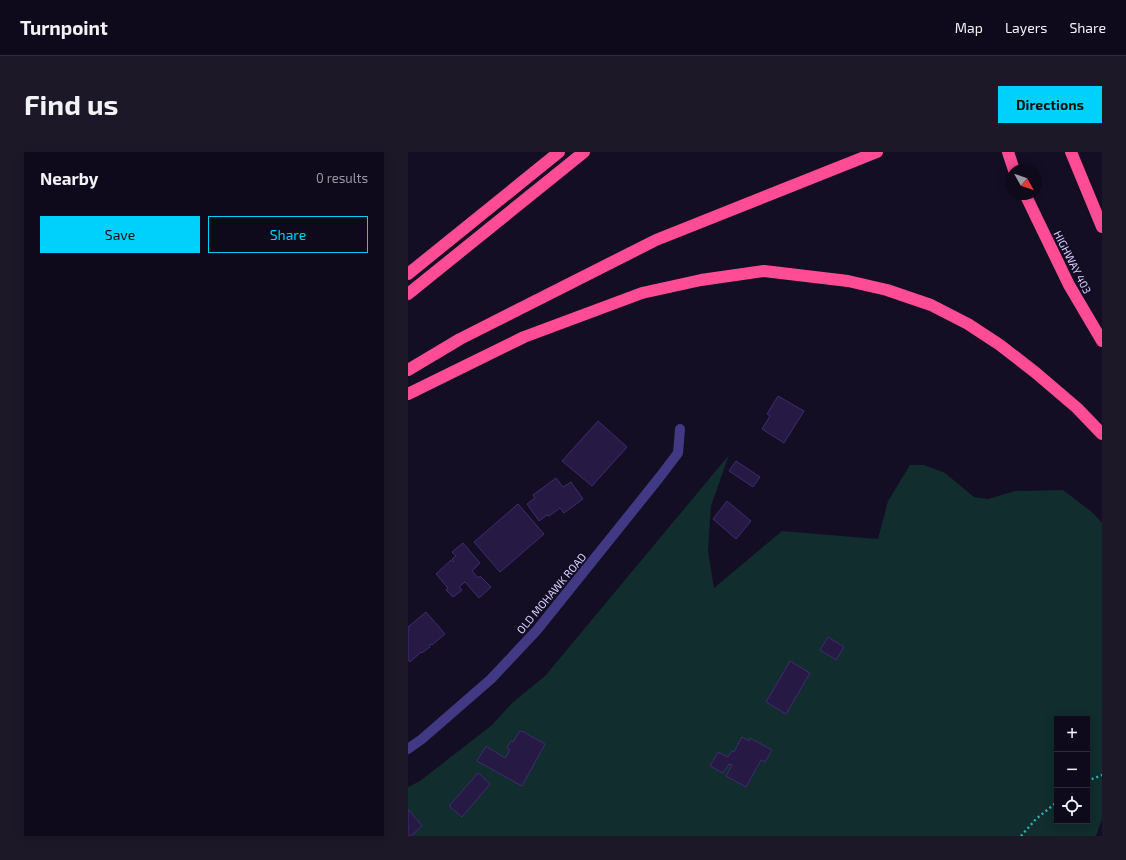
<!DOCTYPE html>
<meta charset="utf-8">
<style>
:root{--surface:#0e0a1b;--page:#1c1828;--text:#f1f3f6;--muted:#9b9aa3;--line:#2e2b3a;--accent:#00d0fc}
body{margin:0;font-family:"Exo 2",sans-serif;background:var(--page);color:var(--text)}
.controls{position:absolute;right:12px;bottom:12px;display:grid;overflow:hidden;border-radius:0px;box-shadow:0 2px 10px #0003}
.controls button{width:36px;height:36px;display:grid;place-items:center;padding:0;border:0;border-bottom:1px solid var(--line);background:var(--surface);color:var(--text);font:20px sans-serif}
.compass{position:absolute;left:598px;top:12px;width:36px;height:36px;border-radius:50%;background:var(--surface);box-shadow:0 2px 10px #0003;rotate:130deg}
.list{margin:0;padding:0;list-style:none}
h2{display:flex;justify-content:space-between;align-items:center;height:52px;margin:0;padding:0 16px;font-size:17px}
h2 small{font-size:13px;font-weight:400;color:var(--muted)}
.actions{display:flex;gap:8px;padding:12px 16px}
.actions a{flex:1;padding:9px 0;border:1px solid var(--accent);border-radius:0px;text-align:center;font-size:14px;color:var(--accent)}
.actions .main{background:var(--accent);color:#111}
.icon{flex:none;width:22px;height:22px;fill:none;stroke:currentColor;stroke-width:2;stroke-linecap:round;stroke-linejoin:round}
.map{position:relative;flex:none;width:694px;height:684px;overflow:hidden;border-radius:0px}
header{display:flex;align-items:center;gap:24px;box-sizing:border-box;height:56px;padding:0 20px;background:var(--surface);border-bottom:1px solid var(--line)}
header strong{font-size:19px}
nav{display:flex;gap:22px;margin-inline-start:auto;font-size:14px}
.intro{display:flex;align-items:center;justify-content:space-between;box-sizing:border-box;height:96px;padding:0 24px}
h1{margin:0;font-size:28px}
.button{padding:10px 18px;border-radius:0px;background:var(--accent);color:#111;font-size:14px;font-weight:700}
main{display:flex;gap:24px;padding:0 24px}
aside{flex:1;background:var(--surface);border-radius:0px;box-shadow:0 2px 10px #0003}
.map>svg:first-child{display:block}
.green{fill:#112d2e;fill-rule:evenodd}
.building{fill:#261a45;stroke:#3f2c71}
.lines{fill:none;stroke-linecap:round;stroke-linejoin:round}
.path{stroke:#2fb4b5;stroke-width:2.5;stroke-dasharray:2 3;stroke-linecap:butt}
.street{stroke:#413983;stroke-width:10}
.highway{stroke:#ff4c95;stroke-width:12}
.labels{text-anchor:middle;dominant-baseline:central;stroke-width:3.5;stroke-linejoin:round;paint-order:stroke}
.street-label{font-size:11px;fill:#dad1ff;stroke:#130e24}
</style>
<header>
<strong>Turnpoint</strong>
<nav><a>Map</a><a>Layers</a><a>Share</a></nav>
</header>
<div class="intro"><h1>Find us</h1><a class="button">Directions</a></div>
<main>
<aside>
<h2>Nearby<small>0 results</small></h2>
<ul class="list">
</ul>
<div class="actions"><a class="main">Save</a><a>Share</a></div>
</aside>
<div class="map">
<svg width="694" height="684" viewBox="0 0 694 684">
<rect width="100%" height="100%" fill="#130e24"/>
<path class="green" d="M321,303L303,354L300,399L306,436L374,379L470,387L480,349L502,313H516L537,321L566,345L580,347L607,339L655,338L685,361L694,371V667L688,684H0V635L12,629L84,573L104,551L137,524ZM649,567H679V669H649Z"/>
<path class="building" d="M370,244L396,259L376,291L354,277L362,264L359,262Z
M190,269L219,295L184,334L154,309Z
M328,309L352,325L345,335L321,319Z
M148,326L155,335L163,330L175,347L156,361L152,356L141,364L139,363L131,369L119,352L127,346L125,343Z
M319,349L343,369L328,387L305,367Z
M110,352L136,382L92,420L66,390Z
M55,391L72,411L64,419L70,426L72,424L83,435L71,446L57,430L51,435L54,438L45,445L38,438L40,436L28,422L43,408L45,410L46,409L44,407L48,404L44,400Z
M18,460L37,482L24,493L23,492L21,493L22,495L14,501L13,500L2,510L0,508V475Z
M420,485L436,495L428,508L412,498Z
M382,509L402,521L378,562L358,550Z
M114,579L137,592L114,634L69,609L78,594L97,606L102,598L99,596L103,589L105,590L111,580Z
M334,585L341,589L342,586L364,598L357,610L353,608L338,635L318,624L324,613L321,612L315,621L302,614L310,600L320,605L324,599L326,600Z
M70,621L82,632L54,665L41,654Z
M0,657L14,674L3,684H0Z"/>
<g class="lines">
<path class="path" d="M679,629L694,623
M613,684L628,667L649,650"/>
<path class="street" d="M0,597L14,587L83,527L129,478L251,326L270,301L272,277"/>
<path class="highway" d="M600,0L606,18
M663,0L694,75
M617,42L661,133L694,189
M0,122L151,0
M0,142L176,0
M0,218L52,187L248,88L469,0
M0,242L116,185L234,141L293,128L356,119L440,129L479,138L523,153L560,172L592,193L628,221L669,256L694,282"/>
</g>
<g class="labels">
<g class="street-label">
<text transform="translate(665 110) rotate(63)">HIGHWAY 403</text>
<text transform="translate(143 441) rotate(-50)">OLD MOHAWK ROAD</text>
</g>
</g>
</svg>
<div class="controls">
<button>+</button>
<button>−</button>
<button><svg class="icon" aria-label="locate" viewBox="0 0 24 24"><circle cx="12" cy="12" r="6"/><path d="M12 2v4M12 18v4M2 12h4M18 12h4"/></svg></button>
</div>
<svg class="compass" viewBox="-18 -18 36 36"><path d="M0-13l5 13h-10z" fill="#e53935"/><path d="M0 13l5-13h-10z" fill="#9b9aa3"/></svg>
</div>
</main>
